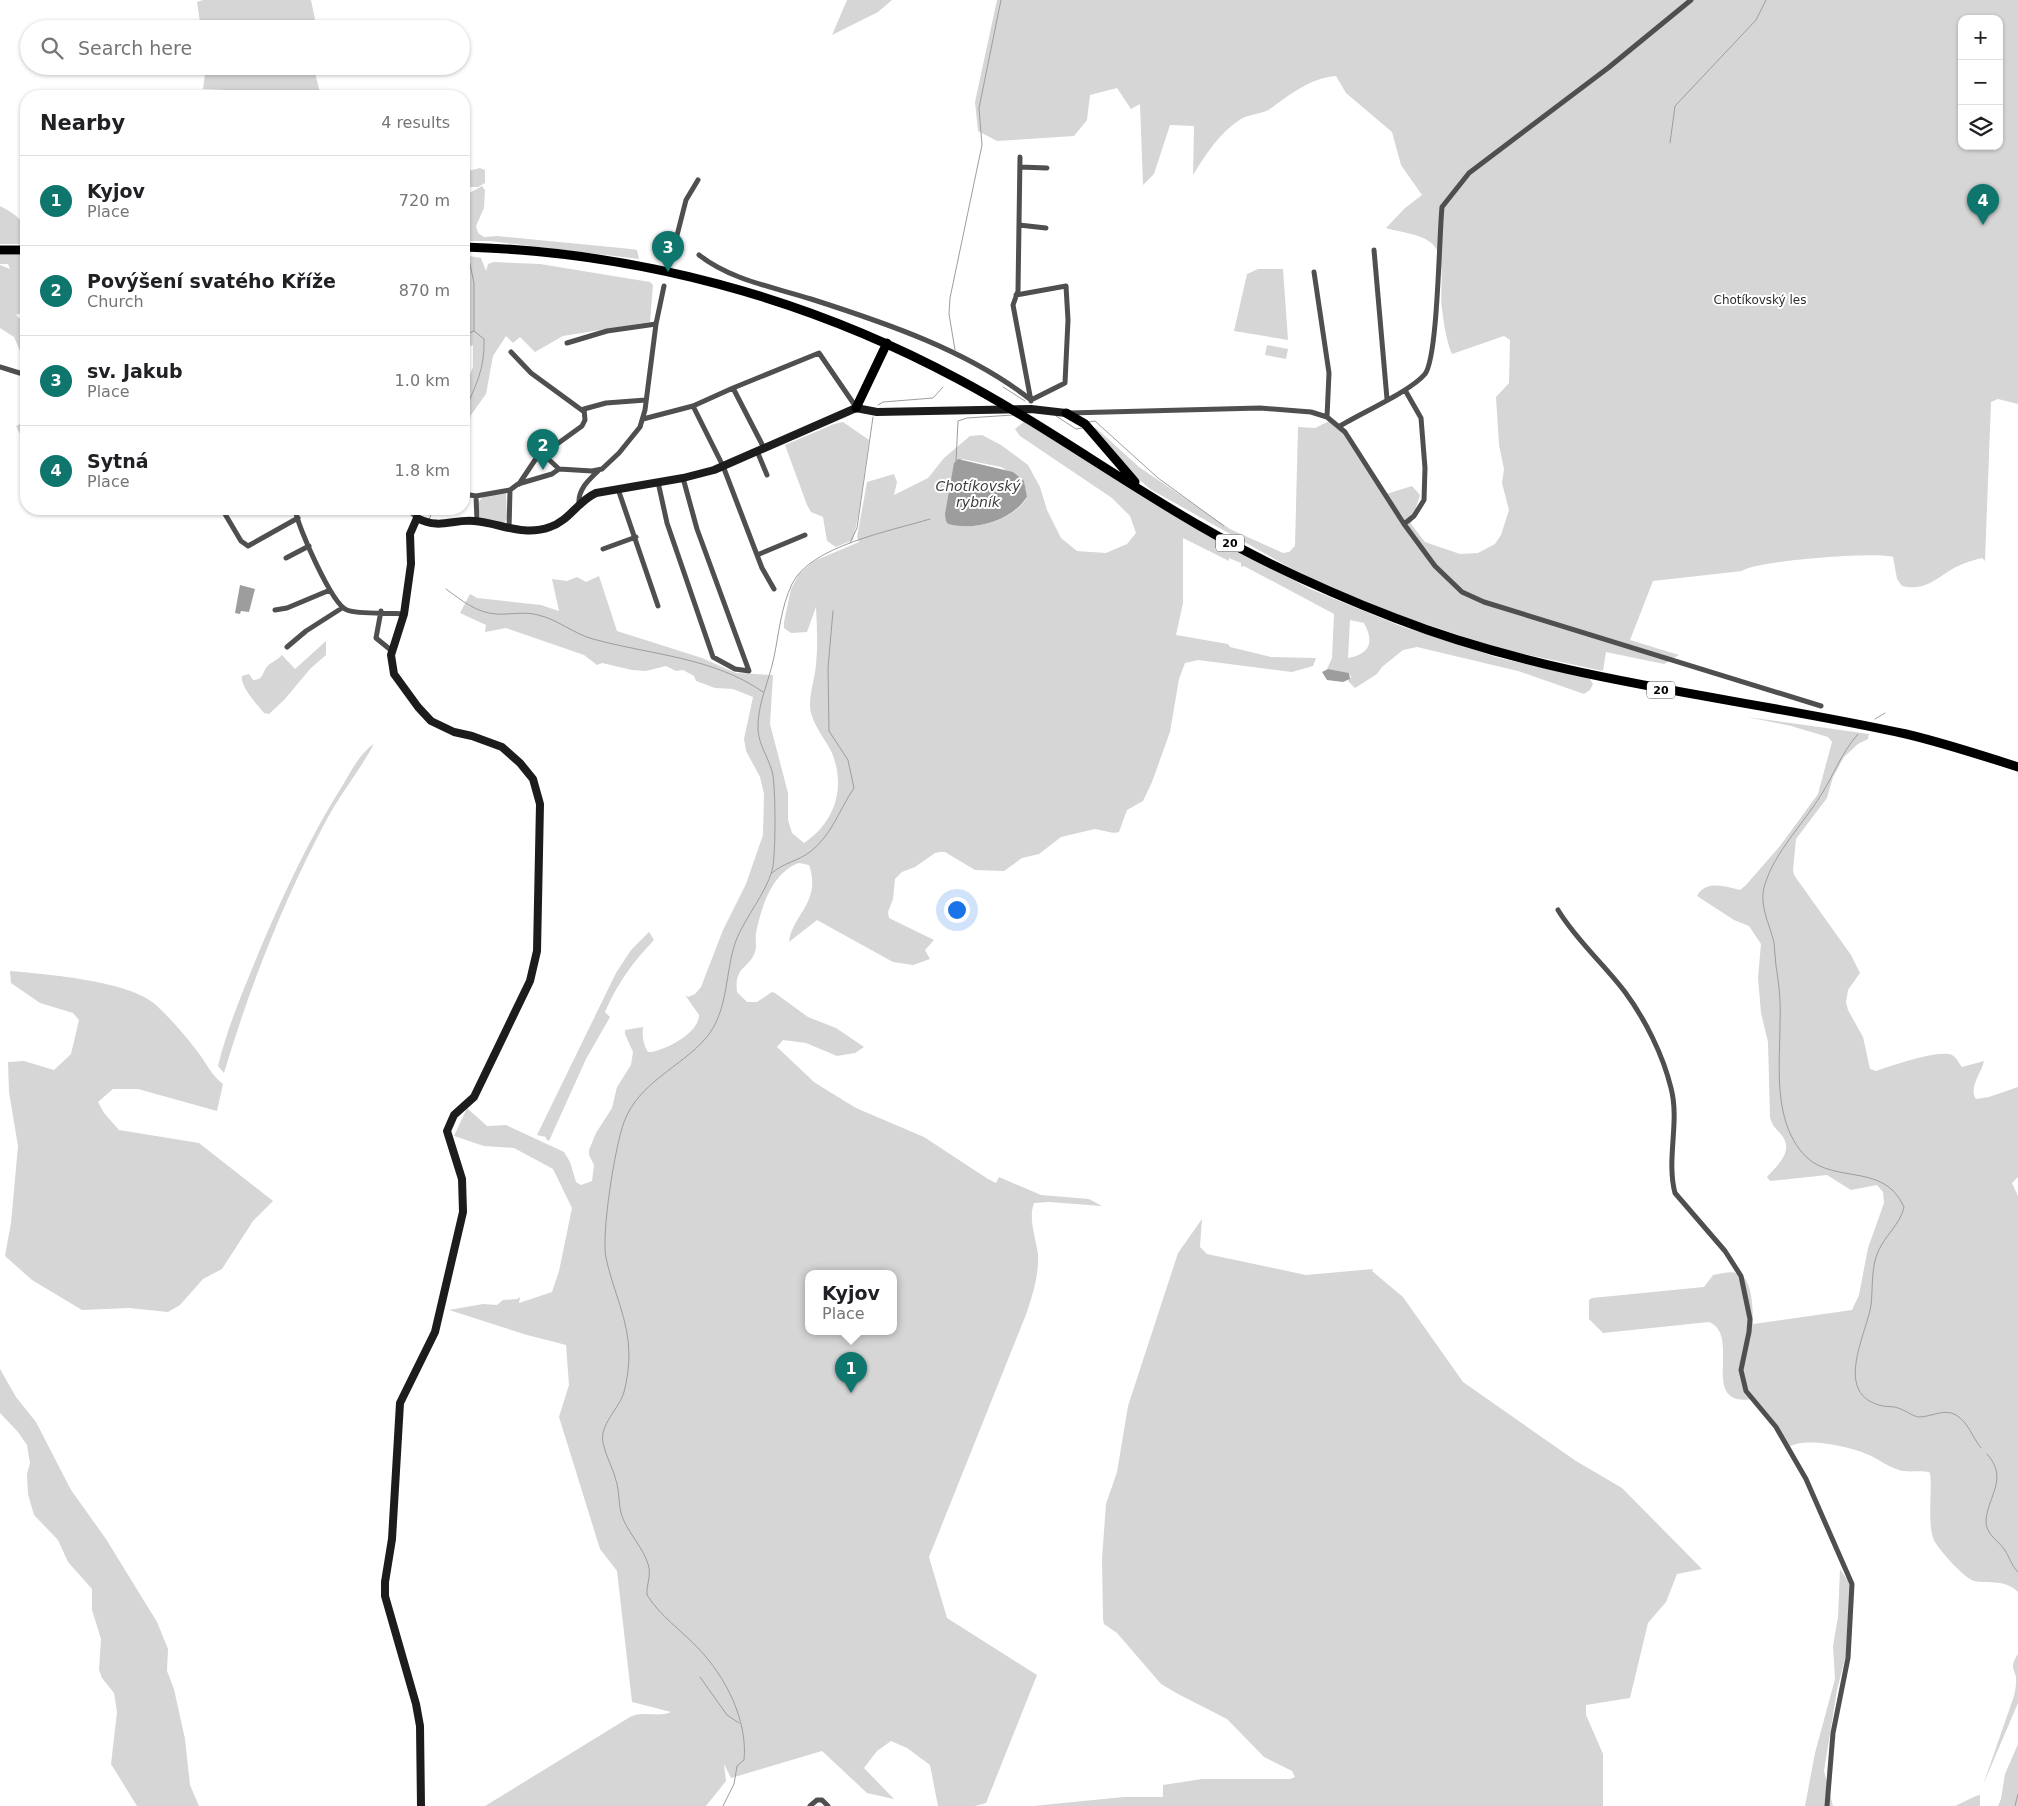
<!DOCTYPE html>
<meta charset="utf-8">
<style>
:root{--surface:#fff;--page:#f6f6f6;--text:#202124;--muted:#757577;--line:#e0e0e0;--accent:#0f766e}
body{margin:0;font-family:"DejaVu Sans",sans-serif;background:var(--page);color:var(--text)}
.controls{position:absolute;right:15px;top:15px;display:grid;overflow:hidden;border-radius:10px;box-shadow:0 1px 4px #0004}
.controls button{width:45px;height:45px;display:grid;place-items:center;padding:0;border:0;border-bottom:1px solid var(--line);background:var(--surface);color:var(--text);font:25px sans-serif}
.you{position:absolute;left:956px;top:909px;width:18px;height:18px;margin:-12px;border:4px solid #fff;border-radius:50%;background:#1a73e8;box-shadow:0 0 0 8px #1a73e833}
.badge{display:grid;place-items:center;width:32px;height:32px;border-radius:50%;background:var(--accent);color:#fff;font-size:16px;font-weight:700}
.pin{position:absolute;translate:-50% -41px;filter:drop-shadow(0 1px 2px #0008)}
.pin::after{content:'';position:absolute;top:26px;width:18px;height:15px;background:inherit;clip-path:polygon(0 0,100% 0,50% 100%)}
.popup{position:absolute;left:805px;top:1270px;width:92px;height:65px;box-sizing:border-box;display:grid;place-content:center;border-radius:10px;background:var(--surface);filter:drop-shadow(0 1px 4px #0005);font-size:16px;white-space:nowrap;color:var(--muted)}
.popup b{font-size:19px;color:var(--text)}
.popup::after{content:'';position:absolute;left:50%;top:100%;margin-left:-10px;border:10px solid transparent;border-top-color:var(--surface)}
.list{margin:0;padding:0;list-style:none}
h2{display:flex;justify-content:space-between;align-items:center;height:65px;margin:0;padding:0 20px;font-size:21px}
h2 small{font-size:16px;font-weight:400;color:var(--muted)}
.list li{display:grid;grid-template-columns:32px 1fr auto;gap:15px;align-items:center;box-sizing:border-box;height:90px;padding:0 20px;border-top:1px solid var(--line)}
.list b{display:block;font-size:19px;white-space:nowrap}
.list p{margin:0;font-size:16px;white-space:nowrap;color:var(--muted)}
.list em{font-size:16px;font-style:normal;color:var(--muted)}
.icon{flex:none;width:28px;height:28px;fill:none;stroke:currentColor;stroke-width:2;stroke-linecap:round;stroke-linejoin:round}
.map{position:relative;flex:none;width:2018px;height:1806px;overflow:hidden}
.search{position:absolute;background:var(--surface);box-shadow:0 1px 4px #0004;left:20px;top:20px;width:450px;height:55px;display:flex;align-items:center;gap:12px;box-sizing:border-box;padding:0 18px;border-radius:28px;color:var(--muted);font-size:19px}
.panel{position:absolute;background:var(--surface);box-shadow:0 1px 4px #0004;left:20px;top:90px;width:450px;height:425px;border-radius:20px}
.map>svg:first-child{display:block}
.green{fill:#d6d6d6;fill-rule:evenodd}
.water{fill:#9d9d9d}
.lines{fill:none;stroke-linecap:round;stroke-linejoin:round}
.stream{stroke:#9d9d9d;stroke-width:1}
.street{stroke:#4f4f4f;stroke-width:5}
.secondary{stroke:#1c1c1c;stroke-width:8}
.primary{stroke:#000;stroke-width:9}
.labels{text-anchor:middle;dominant-baseline:central;stroke-width:4;stroke-linejoin:round;paint-order:stroke}
.shield{fill:#fff;stroke:#4c4c4c;stroke-width:1}
.shield-label{font-size:11px;font-weight:bold;fill:#000}
.park-label{font-size:12px;fill:#2d2d2d;stroke:#fff}
.water-label{font-size:14px;font-style:italic;fill:#3e3e3e;stroke:#fff}
</style>
<div class="map">
<svg width="2018" height="1806" viewBox="0 0 2018 1806">
<rect width="100%" height="100%" fill="#fff"/>
<path class="green" d="M203,0H311L317,29H201L197,2Z
M847,0H892L878,12L832,35Z
M997,0H2018V404L1998,399L1991,402L1985,561L1982,558C1973,560 1964,563 1956,567C1937,577 1926,592 1902,586L1897,579L1893,557C1878,551 1752,561 1742,571L1653,581L1630,640L1679,655L1664,664L1606,652L1603,671L1501,649L1401,616L1312,580L1150,489L1134,475L1095,432V427L1139,467L1230,529L1283,553L1289,552L1295,546L1298,427L1315,428L1329,421C1354,435 1368,471 1383,495L1412,486L1420,495L1411,524L1425,542L1460,554L1478,553L1495,544L1501,535L1509,510L1502,483L1504,469L1499,445L1496,397L1509,383L1510,340L1504,336L1452,354C1446,340 1444,324 1442,309C1439,289 1448,255 1430,242C1420,234 1399,232 1386,228L1405,208L1422,195L1401,165L1392,132L1346,93L1336,76C1310,78 1291,94 1270,109C1262,114 1250,114 1241,119C1220,132 1206,154 1193,175L1194,126L1170,125L1154,174L1143,185L1140,104L1131,109L1117,88L1090,95L1087,120L1074,136L997,141L978,131L975,102ZM1962,19H1999V146H1962Z
M206,66H321L315,73L321,96H260L252,91L203,89Z
M480,168L485,170V183L478,187H464V172Z
M482,186L485,190L484,208L476,226L478,233L484,237L497,236L631,249L637,250L639,259L490,241H464V196Z
M0,206C20,217 26,221 26,244H0Z
M0,255H26V311L16,315L26,325V352L20,351L14,337L0,328V265L10,269L8,264H0Z
M464,255L481,258L486,271L488,264L493,262L540,264L650,282L653,285L650,322L563,336L535,352L520,337L513,343L506,336L493,356L486,394L471,415L464,451V389L473,367V345L464,349V322L468,319V286L464,277Z
M1258,269H1283L1288,340L1234,331L1247,274Z
M1267,345L1288,349L1286,359L1265,355Z
M26,421V438L23,440L16,426Z
M1025,421L1168,511L1308,588L1398,625L1499,658L1589,678L1593,684L1590,690L1584,694L1518,671L1417,647L1403,650L1382,667L1377,674L1355,688L1348,681L1351,677L1349,673L1327,669L1332,658L1334,614L1244,566L1241,567V563L1229,558V561L1183,538V603L1176,635L1228,644L1230,647L1271,657L1316,658L1313,666L1292,672L1198,660L1185,663L1179,679L1170,732L1152,782L1143,801L1127,810L1119,832L1114,833L1095,829L1061,837L1039,854L1022,858L1004,871L975,870L945,852H940L935,853L915,867L902,872L895,879L893,899L888,912L889,918L934,940L925,950L930,959L913,965L893,962L817,920L789,942C792,915 822,902 809,865L799,863C772,872 761,908 756,933C755,939 757,946 755,952C749,969 734,966 737,992L747,1002H757L772,992L775,993L808,1017L836,1028L864,1047L855,1053L837,1056L806,1043L783,1040L777,1047L814,1082L825,1089L856,1108L924,1137L988,1179L996,1183L999,1177L1041,1195L1089,1199L1102,1206L1049,1202L1034,1203C1028,1219 1036,1238 1038,1254C1039,1275 1033,1293 1027,1312L929,1557L947,1618L1037,1675L986,1803L975,1806H938L930,1765L907,1748L891,1741L877,1751L864,1768L894,1799L867,1793L822,1751L731,1778L724,1764L726,1781L706,1806H485L630,1717C643,1710 658,1718 671,1712L632,1702L617,1571L600,1549L559,1417L569,1385L566,1345L527,1335L449,1310L483,1304L497,1305L503,1300L517,1299L520,1297L519,1303L552,1292L559,1271L572,1208L553,1169L514,1148L484,1146L454,1136L467,1108L487,1126L506,1125L564,1152L570,1162L576,1182L581,1185L592,1181L594,1165L589,1155V1150L596,1133L612,1108L617,1087L631,1065L633,1052L625,1034V1030L643,1027C642,1036 643,1044 648,1052H652C667,1049 699,1033 699,1015L685,995L688,997L695,994L701,987L723,930L746,884L763,835L764,794L760,777L746,751L744,739L753,697L733,689L715,688L696,681L694,676L683,670L676,671L666,666L646,671L632,670L602,663L597,665L584,655L506,628L485,632L486,625L460,613L470,594L477,598L541,605L559,611L552,579L567,581L577,577L586,582L599,576L617,631L702,658L736,673L773,675L770,724L788,793V820L792,833L804,843C835,822 846,788 832,753C825,738 810,722 810,705C810,691 815,678 816,664C818,645 817,626 816,607L807,632L791,633L784,628V622L791,589L799,574L814,561L859,542L857,537L867,482L894,474L897,482L894,495L928,478L944,458L970,436L982,435L1001,445L1028,465L1040,487L1047,510L1061,538L1077,551L1106,553L1127,544L1136,533L1130,516L1112,498L1020,436L1015,429ZM962,459L1001,467L1024,481L1027,498C1011,521 976,531 948,524ZM1350,620L1364,623C1375,643 1369,654 1348,658ZM808,1274H894V1332H808Z
M843,422L869,440L859,512L853,540L836,547L827,541L823,517L811,512L807,505L785,445L834,424Z
M506,493L507,518L504,524L480,518L478,503L483,496Z
M326,641V655L310,669L285,699L269,714L264,713C257,704 240,687 242,676L249,674L253,680C263,680 262,674 266,668C269,663 278,660 282,655L295,669Z
M1747,717L1869,734L1868,739L1858,744L1844,757L1833,777L1827,798L1796,839L1793,870L1794,875L1851,955L1860,973L1848,990L1846,1002L1848,1010L1863,1037L1870,1069L1876,1071C1891,1066 1939,1049 1952,1055C1956,1057 1959,1063 1962,1067L1984,1061C1982,1072 1968,1088 1976,1099L1989,1097L2018,1087V1177L2012,1183L2018,1196V1592C2005,1579 1990,1584 1974,1581C1965,1579 1938,1549 1934,1540C1926,1523 1934,1477 1929,1472C1920,1470 1907,1473 1899,1470C1886,1466 1876,1457 1864,1453C1847,1446 1804,1437 1789,1447L1753,1399C1697,1408 1743,1336 1709,1322L1603,1333L1589,1319V1300L1592,1298L1704,1287L1713,1275C1720,1274 1730,1271 1737,1273C1753,1276 1753,1312 1753,1324L1852,1310L1859,1295L1868,1248L1884,1203L1883,1192L1877,1185L1851,1190L1827,1175L1770,1181L1767,1177C1777,1165 1796,1151 1780,1133C1775,1128 1772,1125 1770,1117L1768,1042L1761,1013L1758,978L1761,944L1749,926L1734,920L1697,896C1705,880 1725,886 1740,890L1746,885L1780,846L1818,794L1832,742L1828,737L1791,726Z
M374,744C360,770 341,793 327,819C284,899 250,986 224,1073L218,1066C228,1025 245,986 261,947C285,891 311,835 344,783C351,771 361,752 374,744Z
M649,932L654,940C633,962 617,984 605,1012L610,1017L586,1059L549,1141L546,1139V1137L537,1135L616,973L631,950Z
M10,971C45,974 131,981 156,1005C171,1019 185,1035 197,1051C206,1062 211,1075 223,1084L217,1111L138,1089H113L98,1102L104,1113L119,1130L199,1143L273,1201L253,1221L222,1269L203,1279L180,1305L168,1312L129,1308L82,1310L32,1280L5,1256L11,1223L18,1146L9,1092L8,1062L24,1061L54,1070L71,1054L79,1020L73,1013L40,1003L11,983Z
M1202,1219L1200,1247L1207,1254L1306,1275L1373,1269L1372,1271L1403,1297L1463,1382L1576,1461L1622,1488L1702,1569L1677,1574L1666,1602L1648,1623L1630,1698L1586,1705V1715L1603,1754V1806H1033L1124,1797H1163V1785L1202,1779H1290L1295,1777L1292,1771L1264,1757L1227,1719L1178,1694L1161,1684L1117,1633L1104,1624L1103,1619L1102,1559L1106,1504L1117,1472L1128,1406L1178,1253Z
M0,1369L16,1397L36,1422L71,1490L106,1539L157,1622L168,1649L167,1671L174,1689L185,1739L190,1785L199,1806H137L111,1764L117,1712L114,1693L102,1678L99,1670L101,1639L92,1610V1589L68,1562L58,1540L34,1515L28,1494L27,1474L30,1463L27,1445L18,1432L0,1413Z
M1840,1569L1850,1584L1846,1655L1837,1690L1824,1771L1833,1806H1805L1815,1753L1835,1679L1833,1646L1838,1617Z
M2018,1654V1703L1983,1785L2014,1696C2015,1691 2016,1687 2016,1683C2018,1670 2007,1670 2018,1654Z
M2018,1744V1806H1998L2001,1799L2005,1774Z
M1980,1795V1806H1955L1976,1796Z"/>
<path class="water" d="M958,459L1013,472L1024,481L1027,497C1011,521 976,531 948,524L946,521L945,514L954,463Z
M240,585L255,589L249,612L241,611L240,614L235,613Z
M1328,669L1349,673L1350,679L1343,682L1327,680L1322,672Z"/>
<g class="lines">
<path class="stream" d="M1670,143L1675,106L1756,20L1766,0
M464,335L474,331
M955,350L949,314L950,298L982,145L979,108L1001,0
M1003,387L1025,401
M878,405L883,402L933,398L943,387
M464,412C476,385 485,369 484,339L474,331V283L467,250
M1056,416L1076,429L1083,428
M1089,422L1095,421L1158,478L1224,526
M956,461L958,421L967,418L1013,415
M429,520L433,509
M850,543L857,528L873,417
M446,589C461,600 477,613 496,614C509,615 525,611 538,615C557,619 574,634 593,639C651,655 713,657 763,692
M1875,719L1885,713
M1858,734C1840,755 1835,773 1821,795C1803,824 1775,852 1765,884C1758,905 1770,924 1774,943C1775,951 1775,958 1776,966C1779,984 1781,1003 1780,1022C1780,1063 1773,1115 1800,1150C1828,1188 1883,1159 1904,1207C1900,1225 1885,1235 1878,1252C1871,1267 1873,1288 1871,1305C1866,1336 1832,1395 1883,1406C1888,1407 1893,1406 1898,1408C1905,1410 1912,1416 1919,1417C1931,1417 1945,1408 1956,1415C1969,1423 1972,1437 1981,1448
M772,873C783,863 798,861 810,852C832,835 839,810 854,788L848,760L829,731L828,668L833,611
M1987,1454C2009,1478 1988,1496 1986,1520C1985,1535 2000,1541 2006,1552C2010,1559 2012,1566 2018,1572
M700,1677L727,1715L739,1723
M723,1806L734,1784L737,1766L744,1760C748,1720 725,1676 698,1648C681,1630 661,1617 647,1595C646,1585 652,1575 648,1564C643,1548 631,1536 624,1521C618,1509 620,1497 617,1484C614,1470 606,1457 603,1443C599,1425 619,1409 624,1392C627,1381 629,1366 629,1355C629,1320 613,1291 606,1258C601,1234 615,1146 624,1122C639,1082 680,1068 706,1038C730,1009 724,971 737,938C747,915 765,894 772,871C776,858 776,784 772,771C768,757 759,745 758,730C757,704 769,682 774,657C779,633 781,607 792,584C810,546 891,531 930,519
M2015,1806L2018,1794"/>
<path class="street" d="M1020,157L1018,291L1013,305L1031,401
M1020,167L1047,168
M1019,225L1046,228
M1374,250L1387,399
M672,255L686,200L698,180
M699,255C731,280 773,287 811,299C886,323 969,351 1031,400
M1314,272L1329,373L1327,417
M1016,295L1066,286L1068,320L1065,383L1031,400
M567,343L607,331L656,324
M511,352L531,373L583,411
M0,367L26,375
M733,388L819,353L856,407
M693,406L723,466L762,568L774,589
M1069,413L1260,408L1311,412L1327,417L1345,432L1404,524L1435,566L1462,592L1484,602L1821,706
M643,419L693,406L733,388L764,448
M1340,426C1361,413 1411,391 1425,374C1438,357 1439,236 1442,207L1469,173L1608,68L1691,0
M757,451L767,475
M543,454L559,469
M658,482L667,523L713,657L735,669L749,671L697,529L683,478
M519,484L535,460L582,426L585,420L584,409L606,403L646,400
M618,489L658,606
M464,494L476,496L510,490
M476,496L477,521
M579,503C578,489 589,480 598,471
M222,509L241,541L248,546L298,518
M295,509C297,525 332,605 347,610C359,615 389,612 404,614
M408,509L417,518
M1404,524L1414,516L1424,500L1425,468L1421,418L1405,390
M509,529L510,490L518,484L552,474L559,469L592,471L602,469L619,453L640,427L645,410L656,324L664,286
M603,549L636,537
M757,555L805,535
M286,558L309,546
M275,610L287,608L330,590
M381,611L376,638L392,651
M287,647L306,631L342,608
M1558,910C1576,940 1604,964 1625,992C1645,1019 1663,1055 1671,1088C1680,1122 1666,1159 1675,1193L1725,1251L1741,1276L1750,1319L1749,1332L1741,1370L1746,1391L1776,1427L1806,1479L1852,1584L1848,1658L1833,1733L1827,1806
M810,1806L817,1800H822L828,1806"/>
<path class="secondary" d="M421,1806L420,1726L416,1704L385,1596V1582L392,1539L400,1403L435,1332L463,1212L462,1179L447,1131L454,1115L474,1097L530,981L537,951L540,804L533,779L520,763L502,747L472,736L454,732L431,721L418,707L394,674L391,655L404,614L411,564L410,534L417,518C440,530 452,519 474,521C500,523 523,537 550,527C569,521 578,501 596,493L683,478L714,470L856,408L877,412L1031,409L1066,413"/>
<path class="primary" d="M464,247C637,252 805,297 958,379C1041,423 1118,479 1200,526C1262,562 1328,592 1395,618C1562,683 1734,696 1906,734C1944,743 1981,755 2018,767
M0,250H26
M856,408L887,343
M1066,413L1085,424L1135,482"/>
</g>
<g class="labels">
<g class="shield">
<rect x="1216" y="534.5" width="28" height="17" rx="4"/>
<rect x="1647" y="681.5" width="28" height="17" rx="4"/>
</g>
<g class="shield-label">
<text x="1230" y="543">20</text>
<text x="1661" y="690">20</text>
</g>
<g class="park-label">
<text x="1760" y="300">Chotíkovský les</text>
</g>
<g class="water-label">
<text x="978" y="486">Chotíkovský<tspan x="978" dy="16">rybník</tspan></text>
</g>
</g>
</svg>
<div class="controls">
<button>+</button>
<button>−</button>
<button><svg class="icon" aria-label="layers" viewBox="0 0 24 24"><path d="M12 4l9 5-9 5-9-5zM3 14l9 5 9-5"/></svg></button>
</div>
<div class="you"></div>
<div class="pin badge" style="left:851px;top:1393px">1</div>
<div class="popup"><b>Kyjov</b>Place</div>
<div class="pin badge" style="left:543px;top:470px">2</div>
<div class="pin badge" style="left:668px;top:272px">3</div>
<div class="pin badge" style="left:1983px;top:225px">4</div>
<div class="search"><svg class="icon" aria-label="search" viewBox="0 0 24 24"><circle cx="10" cy="10" r="6"/><path d="M15 15l6 6"/></svg>Search here</div>
<section class="panel">
<h2>Nearby<small>4 results</small></h2>
<ul class="list">
<li><span class="badge">1</span><div><b>Kyjov</b><p>Place</p></div><em>720 m</em></li>
<li><span class="badge">2</span><div><b>Povýšení svatého Kříže</b><p>Church</p></div><em>870 m</em></li>
<li><span class="badge">3</span><div><b>sv. Jakub</b><p>Place</p></div><em>1.0 km</em></li>
<li><span class="badge">4</span><div><b>Sytná</b><p>Place</p></div><em>1.8 km</em></li>
</ul>
</section>
</div>
